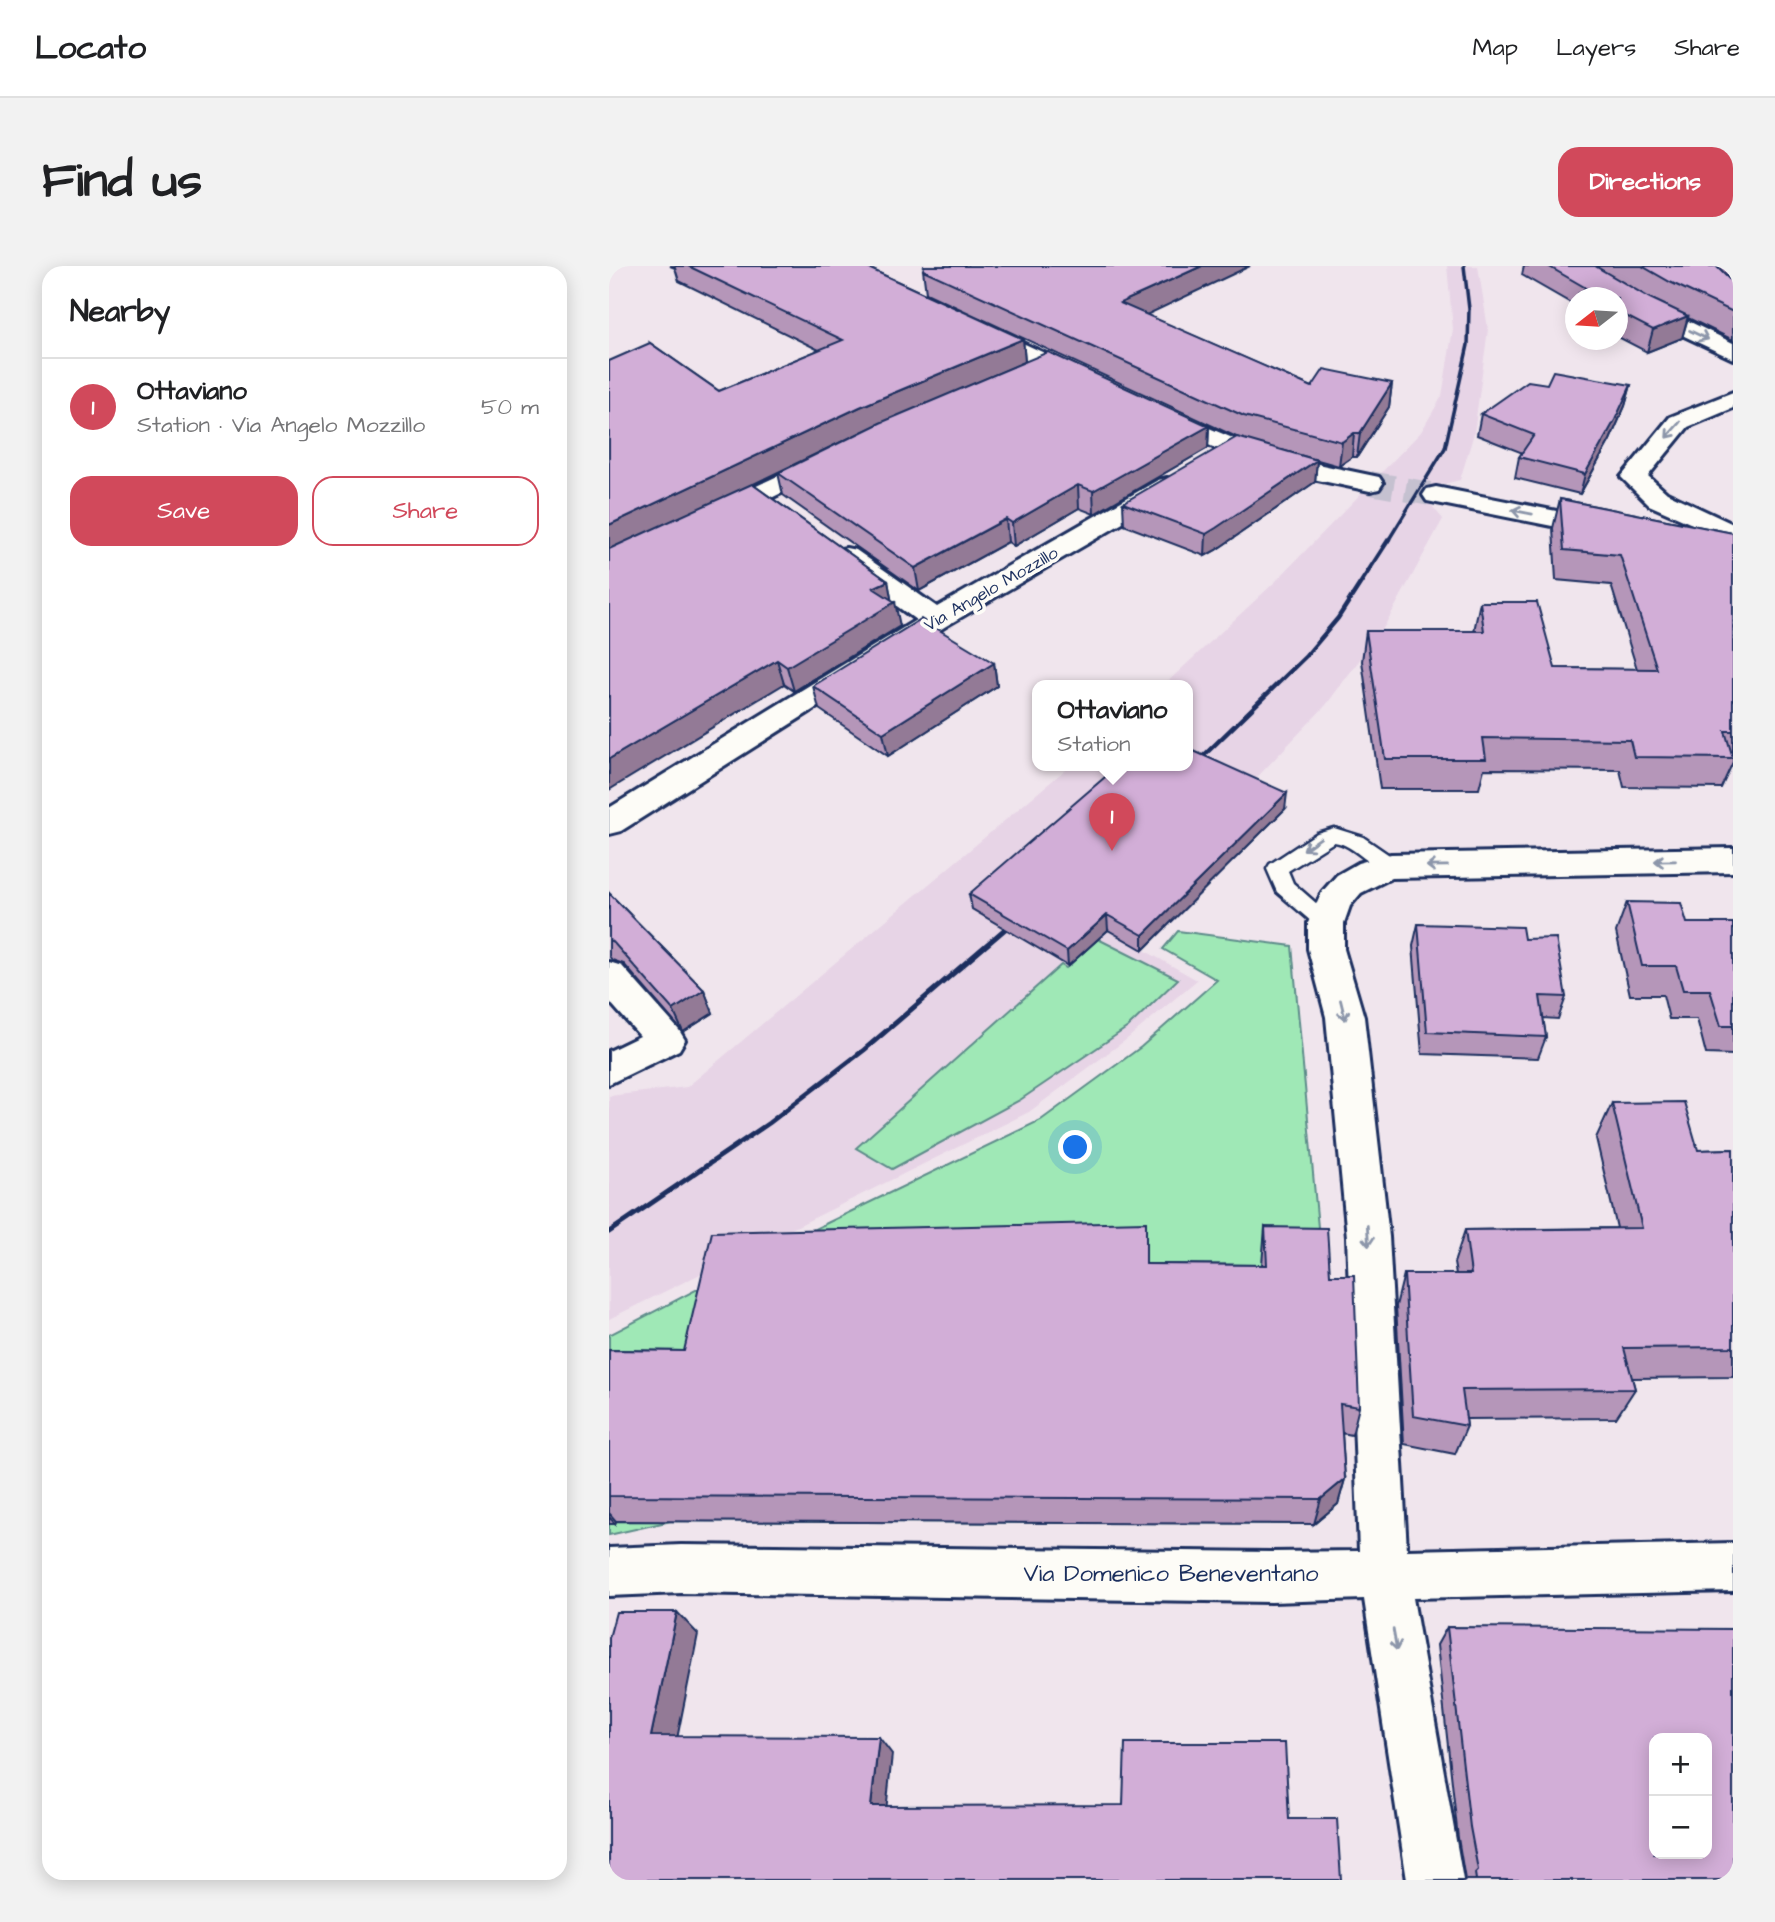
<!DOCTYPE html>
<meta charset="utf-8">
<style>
:root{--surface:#fff;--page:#f2f2f2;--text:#202124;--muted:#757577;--line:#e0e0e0;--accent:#d1495b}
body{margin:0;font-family:"Architects Daughter",sans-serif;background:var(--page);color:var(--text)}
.controls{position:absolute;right:21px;bottom:21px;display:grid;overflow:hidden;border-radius:14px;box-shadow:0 4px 18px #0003}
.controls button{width:63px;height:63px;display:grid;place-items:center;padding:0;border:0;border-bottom:2px solid var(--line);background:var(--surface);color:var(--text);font:35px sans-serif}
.compass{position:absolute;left:956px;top:21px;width:63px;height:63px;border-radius:50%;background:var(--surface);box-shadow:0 4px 18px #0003;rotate:253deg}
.you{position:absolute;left:467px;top:882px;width:24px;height:24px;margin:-18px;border:5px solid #fff;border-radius:50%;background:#1a73e8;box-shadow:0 0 0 10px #1a73e833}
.badge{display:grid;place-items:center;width:46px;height:46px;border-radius:50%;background:var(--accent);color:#fff;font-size:23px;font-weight:700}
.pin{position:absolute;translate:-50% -58px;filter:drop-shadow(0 2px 4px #0008)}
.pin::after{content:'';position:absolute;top:37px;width:24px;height:21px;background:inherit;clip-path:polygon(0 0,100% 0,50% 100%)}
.popup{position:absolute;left:423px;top:414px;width:161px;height:91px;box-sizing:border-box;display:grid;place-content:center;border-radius:14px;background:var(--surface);filter:drop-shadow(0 2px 5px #0005);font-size:23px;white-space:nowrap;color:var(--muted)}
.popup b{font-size:26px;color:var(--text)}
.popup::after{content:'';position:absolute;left:50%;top:100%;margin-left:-14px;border:14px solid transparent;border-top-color:var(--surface)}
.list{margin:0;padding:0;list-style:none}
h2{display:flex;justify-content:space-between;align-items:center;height:91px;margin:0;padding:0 28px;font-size:30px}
h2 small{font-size:23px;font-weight:400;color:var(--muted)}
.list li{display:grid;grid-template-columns:46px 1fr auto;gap:21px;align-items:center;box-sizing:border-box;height:98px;padding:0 28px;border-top:2px solid var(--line)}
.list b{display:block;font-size:26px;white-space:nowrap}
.list p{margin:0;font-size:23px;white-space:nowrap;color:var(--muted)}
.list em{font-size:23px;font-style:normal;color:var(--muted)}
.actions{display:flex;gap:14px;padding:21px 28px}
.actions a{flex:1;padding:16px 0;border:2px solid var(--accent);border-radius:21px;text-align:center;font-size:24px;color:var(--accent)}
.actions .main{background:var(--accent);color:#fff}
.map{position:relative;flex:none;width:1124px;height:1614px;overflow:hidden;border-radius:21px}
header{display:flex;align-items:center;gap:42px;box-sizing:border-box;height:98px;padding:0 35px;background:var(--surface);border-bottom:2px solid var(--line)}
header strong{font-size:33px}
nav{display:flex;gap:38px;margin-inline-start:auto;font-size:24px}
.intro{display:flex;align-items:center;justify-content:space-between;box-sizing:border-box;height:168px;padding:0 42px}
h1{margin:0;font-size:49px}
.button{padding:18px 32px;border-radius:21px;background:var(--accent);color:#fff;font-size:24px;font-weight:700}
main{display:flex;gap:42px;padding:0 42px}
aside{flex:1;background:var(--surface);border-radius:21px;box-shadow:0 4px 18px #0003}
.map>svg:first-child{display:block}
.built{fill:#e7d4e6}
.green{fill:#9fe8b6;stroke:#5d8c8a;stroke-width:2}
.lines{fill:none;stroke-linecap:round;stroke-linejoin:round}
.minor-tunnel{stroke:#c5c1d0;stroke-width:24;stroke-dasharray:24 12;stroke-linecap:butt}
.service-casing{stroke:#1b2f5e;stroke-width:5}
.minor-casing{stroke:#1b2f5e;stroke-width:6}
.service{fill:#fdfcf7;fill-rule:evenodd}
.minor{fill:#fdfcf7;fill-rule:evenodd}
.rail-far2{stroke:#1b2f5e;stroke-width:3.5}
.rail-far1{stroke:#1b2f5e;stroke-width:4.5}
.rail{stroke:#1b2f5e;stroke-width:5}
.wall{fill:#b596b9;stroke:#1b2f5e;stroke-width:2}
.shaded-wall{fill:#937a96;stroke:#1b2f5e;stroke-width:2}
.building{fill:#d2aed7;stroke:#1b2f5e;stroke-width:2;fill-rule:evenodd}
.oneway{stroke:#8c96aa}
.labels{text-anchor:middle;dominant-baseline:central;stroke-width:7;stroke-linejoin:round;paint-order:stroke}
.far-street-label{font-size:18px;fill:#1b2f5e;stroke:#fdfcf7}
.near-street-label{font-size:24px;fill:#1b2f5e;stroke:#fdfcf7}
</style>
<header>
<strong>Locato</strong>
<nav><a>Map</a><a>Layers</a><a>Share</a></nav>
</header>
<div class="intro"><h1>Find us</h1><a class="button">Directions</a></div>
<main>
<aside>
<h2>Nearby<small></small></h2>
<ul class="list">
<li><span class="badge">1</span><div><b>Ottaviano</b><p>Station · Via Angelo Mozzillo</p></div><em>50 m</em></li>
</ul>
<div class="actions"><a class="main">Save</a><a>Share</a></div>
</aside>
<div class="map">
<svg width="1124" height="1614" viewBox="0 0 1124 1614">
<rect width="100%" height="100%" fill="#f0e5ed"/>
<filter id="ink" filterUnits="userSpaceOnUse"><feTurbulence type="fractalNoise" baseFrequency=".0143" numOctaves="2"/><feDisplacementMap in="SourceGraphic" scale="14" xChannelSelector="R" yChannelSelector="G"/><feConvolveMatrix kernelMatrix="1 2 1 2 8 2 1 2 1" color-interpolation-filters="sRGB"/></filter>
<g filter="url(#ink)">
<path class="built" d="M838,0H869L879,63L865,167L851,214L831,219L823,240L834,253L775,361L717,439L636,524L676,543L535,684L588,714L518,773L420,846L0,1053V830L78,821L462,499H578V419H555L666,316L812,166L833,130L844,63Z"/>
<path class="green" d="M569,665L683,680L712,994L729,1238L705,1258L62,1255L0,1269V1069L187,972L432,854L532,781L608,714L554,683Z
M489,673L569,713L519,761L411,834L283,903L247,882L452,699L457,702Z"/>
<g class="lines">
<path class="minor-tunnel" d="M761,217L827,229"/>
<g class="service-casing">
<path id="service" d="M725,562L754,571L789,595L792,600L789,605C767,612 748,578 725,576L679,605L684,617L724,652L727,657L724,662L717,665L710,662L668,626L658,603L661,598L708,567Z"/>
</g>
<g class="minor-casing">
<path id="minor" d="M956,0H982L1053,42L1124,77V93L1037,52L1009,34V32H1004L959,5Z
M366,55L481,108L485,113L481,118L473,120L465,118L358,67L355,62L358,57Z
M1124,126V142L1079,161L1039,210L1058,227L1124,258V276L1040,239L1012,211L1061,151Z
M553,142L633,176L713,199L770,211L774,217L770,223L761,225L699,212L615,186L544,154L541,149L544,144Z
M218,187L227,190L231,195L227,200L118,254L109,256L100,254L96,248L100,242Z
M558,212L567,214L571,220L567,226L337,360L12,565L0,568V542L307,354L227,296L223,290L227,284L237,282L247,284L328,341L549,214Z
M827,221L998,255L1008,257L1012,263L1008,269L998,271L818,235L814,229L818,223Z
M1124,582V606L782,612L752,627L741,640L735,657V683L755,751L780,971L798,1284L1124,1277V1325L804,1332L854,1614H798L755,1333L662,1336L72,1327L0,1330V1282L72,1279L662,1286L750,1285L738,971L717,751L699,683V657L713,626L728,609L749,597L782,588Z
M0,696L13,700L70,764L76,774L70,784L0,818V785L31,770L0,735Z"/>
</g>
<use href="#service" class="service"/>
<use href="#minor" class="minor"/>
<path class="rail-far2" d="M779,275L836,182L859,79L860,43L855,0"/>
<path class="rail-far1" d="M582,502L697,390L729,352L780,273"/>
<path class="rail" d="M0,966L160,857L255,784L410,651"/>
</g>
<path class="wall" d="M61,0H255L414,73L416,96L600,160L599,182L485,248L470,242L405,280L399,276L310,325L174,229L169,207L261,162L143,218L279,315L282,333L291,360L185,425L175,418L41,77L110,125L210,84L70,15L66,2Z
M915,0H1107L1123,14L1108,0H1124V74L1079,52L1073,72L1038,86L1009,71V32H967V40L913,9Z
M314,4L537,49L703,121L783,117L780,141L748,191H743L730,200L673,184L708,194L706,216L607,284L596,290L515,259L514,237L630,172L317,27Z
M938,118L1022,119L1016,140L1001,174L971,228L906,212L910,191L914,187L868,169L872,148Z
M951,233L1124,267V496L1112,522L1015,521L1011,504L875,503L870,523H771L753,395L757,365H865L871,336L946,402L1028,403L1002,319L947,314L944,262Z
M385,397L388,420L279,490L210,443L204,420Z
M676,543L534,684L499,664L459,700L363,643L360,628Z
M0,627L95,724L104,747L74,766L15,698L3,694L0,690Z
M1018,636L1078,657H1124V789L1097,788L1088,753H1060L1054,729H1021L1007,666Z
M809,658L915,673L957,731L949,753L934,752L937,771L929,792L813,788L804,680Z
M1003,837L1089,884L1124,883V1111L1023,1112L1026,1123L1007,1152L857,1153L858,1160L846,1188L795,1178L787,1040L795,1008H847L845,997L856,964L1008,962L987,872Z
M656,961L721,1009L750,1141L743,1169L733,1167L736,1213L729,1238L705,1258L7,1255L6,1258H0V1084L75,1085L538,998L653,999Z
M838,1361L1124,1614H856L849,1572L828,1379Z"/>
<path class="shaded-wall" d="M593,0H641L512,61L511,37Z
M1079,50L1073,72L1038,86L1044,64Z
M414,73L416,96L255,165L0,287V259L251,141Z
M783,117L780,141L748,191L751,167Z
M1022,119L1016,140L1001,174L971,228L976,208Z
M600,160L599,182L485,248L484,225Z
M745,167L743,191L730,200L733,176Z
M708,194L706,216L607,284L596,290L597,268Z
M469,219L470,242L405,280L403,257Z
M397,253L399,276L310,325L306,302Z
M279,315L283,337L286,336L291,360L185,425L178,401L264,322Z
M168,394L175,418L0,524V493Z
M385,397L388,420L279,490L274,467Z
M678,527L676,543L534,684V669Z
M498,649L499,664L459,700L458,685Z
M95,724L104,747L74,766L64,744Z
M736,1213L729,1238L705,1258L712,1233Z
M0,1247L7,1255L6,1258L0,1251Z
M68,1346L89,1368L65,1488L42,1470Z
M270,1471L283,1488L276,1555L262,1540Z"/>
<path class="building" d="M79,0H255L414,73L251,141L0,259V95L41,77L110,125L234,74Z
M315,0H593L511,37L703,121L715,103L783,117L751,167H745L733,176L635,150L314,4Z
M939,0H986L1041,32L1079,50L1044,64L1009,46V32H980L970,27L977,22Z
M1033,0H1107L1121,14H1124V46L1061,16Z
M439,86L600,160L484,225L469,219L403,257L397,253L306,302L169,207L271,157Z
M944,105L1022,119L1006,154L976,208L910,191L925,169L872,148L919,115L938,118Z
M628,171L708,194L607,262L597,268L514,237Z
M143,218L279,315L264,322L286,336L178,401L168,394L0,493V283Z
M951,233L1124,267V465H1116L1124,492L1025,491L1021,474L874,472L877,493H776L757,365H875L871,336H928L946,402L1048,403L1011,289L955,284Z
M312,353L385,397L274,467L204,420Z
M578,482L678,527L534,669L498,649L458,685L360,628L510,499H578Z
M0,627L95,724L64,744L4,676L0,674Z
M1018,636L1072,637L1078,657H1124V760H1112L1101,724H1074L1067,700H1033Z
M809,658L913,661L915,673L947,672L957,731L931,730L937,771L818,766Z
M1075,836L1089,884L1124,883V1081L1015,1082L1026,1123L853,1124L858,1160L804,1150L795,1008H862L856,964L1033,962L1003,837Z
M537,956V998L658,999L656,961L718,962L721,1009H745L750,1141L731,1138L736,1213L712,1233L0,1230V1084L75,1085L103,966Z
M7,1346H68L42,1470L270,1471L262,1540L514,1539L516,1477H676L680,1553H728L732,1614H0V1372Z
M838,1361L1124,1363V1614H867L866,1607L869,1604L861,1561ZM1045,1472H1098V1588H1045Z"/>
<defs><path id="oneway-shaft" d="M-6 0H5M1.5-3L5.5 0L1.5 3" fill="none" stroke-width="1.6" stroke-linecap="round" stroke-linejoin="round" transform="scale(1.75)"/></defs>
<g class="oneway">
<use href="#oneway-shaft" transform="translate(1090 69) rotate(26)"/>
<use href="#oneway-shaft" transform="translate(1064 164) rotate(131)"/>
<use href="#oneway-shaft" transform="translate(913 246) rotate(-169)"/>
<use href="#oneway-shaft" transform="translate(703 578) rotate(145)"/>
<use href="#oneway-shaft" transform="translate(1056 595) rotate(179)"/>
<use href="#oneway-shaft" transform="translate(828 600) rotate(179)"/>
<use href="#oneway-shaft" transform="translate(734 744) rotate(76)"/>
<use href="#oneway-shaft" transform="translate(759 970) rotate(86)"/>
<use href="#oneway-shaft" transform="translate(786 1374) rotate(80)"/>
</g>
</g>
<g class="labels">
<g class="far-street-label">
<text transform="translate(382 323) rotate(-30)">Via Angelo Mozzillo</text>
</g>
<g class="near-street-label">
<text x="562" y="1308">Via Domenico Beneventano</text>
</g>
</g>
</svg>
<div class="controls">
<button>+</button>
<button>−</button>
</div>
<svg class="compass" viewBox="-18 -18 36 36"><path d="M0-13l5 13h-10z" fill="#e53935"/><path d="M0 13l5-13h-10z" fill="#757577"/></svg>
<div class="you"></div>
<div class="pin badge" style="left:503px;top:585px">1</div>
<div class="popup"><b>Ottaviano</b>Station</div>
</div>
</main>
